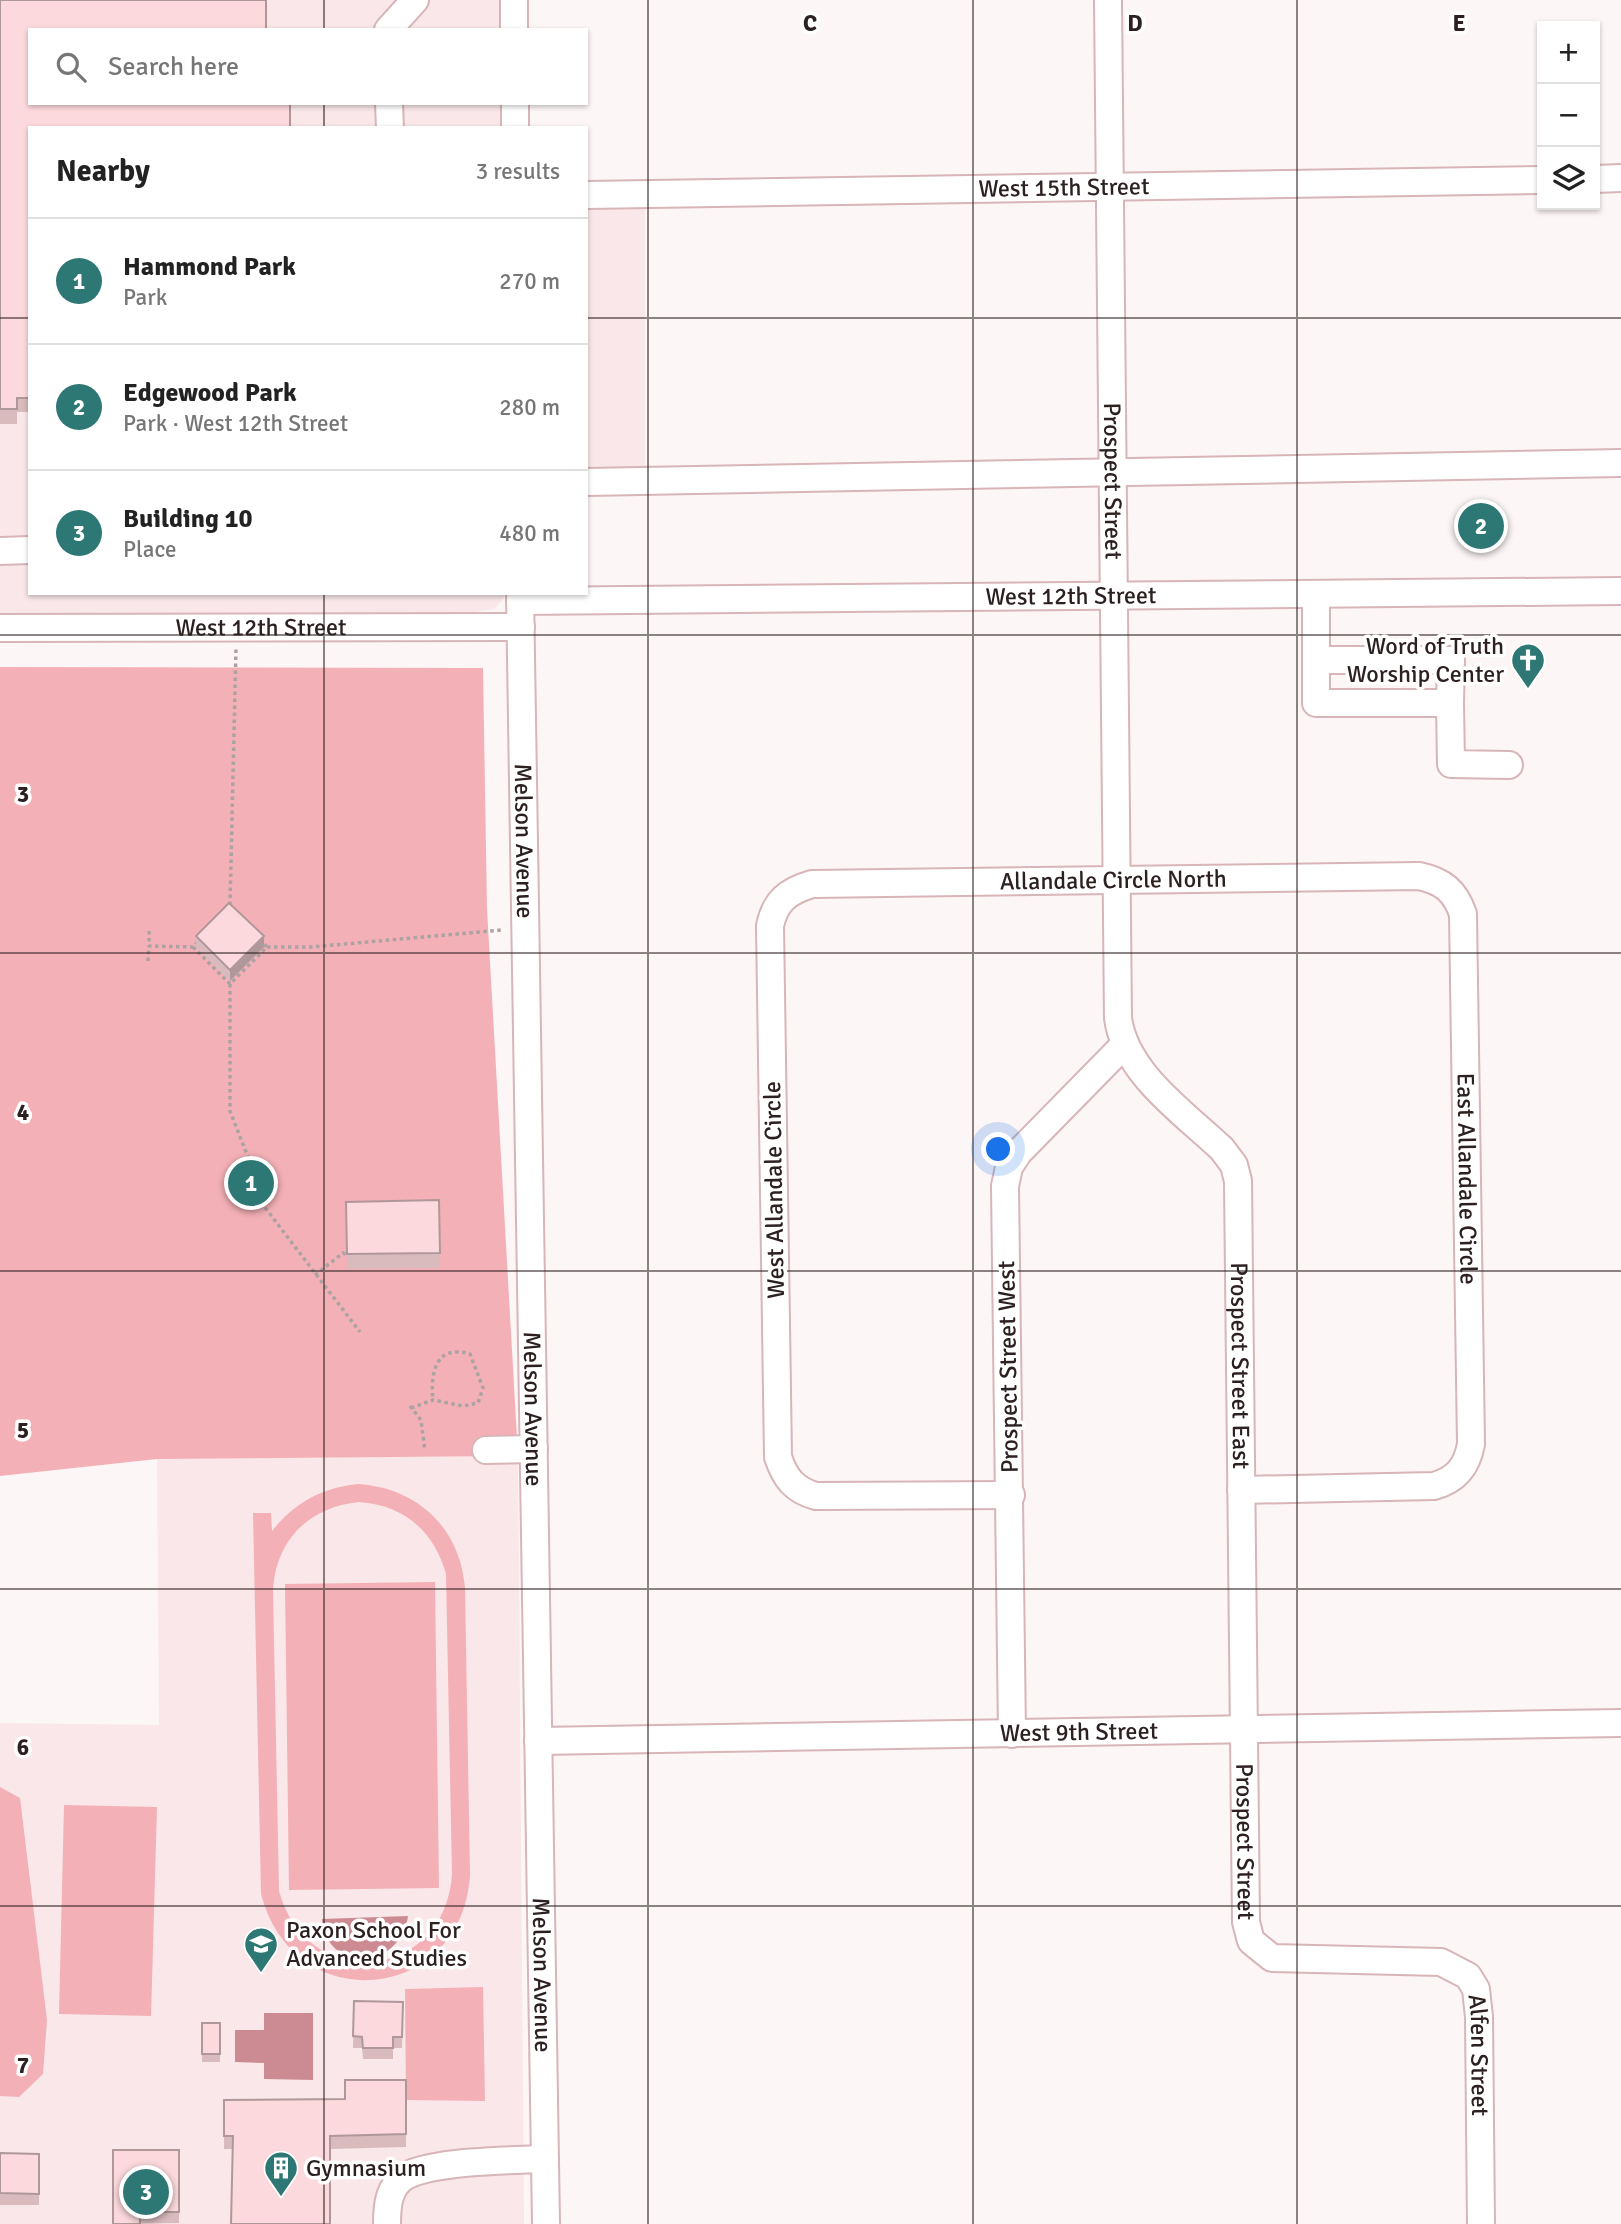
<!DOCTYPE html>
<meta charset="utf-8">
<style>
:root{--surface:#fff;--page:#f6f6f6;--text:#222;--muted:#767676;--line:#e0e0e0;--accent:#2d7774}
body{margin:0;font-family:Signika,sans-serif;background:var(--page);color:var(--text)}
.controls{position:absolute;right:21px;top:21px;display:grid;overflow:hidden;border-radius:0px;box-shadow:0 2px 5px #0004}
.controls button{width:63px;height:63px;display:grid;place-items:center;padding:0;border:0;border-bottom:2px solid var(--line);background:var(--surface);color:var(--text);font:35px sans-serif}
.you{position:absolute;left:999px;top:1150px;width:24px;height:24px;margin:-18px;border:5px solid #fff;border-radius:50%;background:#1a73e8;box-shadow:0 0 0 10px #1a73e833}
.badge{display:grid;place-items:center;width:46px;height:46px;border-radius:50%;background:var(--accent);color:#fff;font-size:23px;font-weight:700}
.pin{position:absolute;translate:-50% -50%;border:4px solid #fff;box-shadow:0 2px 7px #0006}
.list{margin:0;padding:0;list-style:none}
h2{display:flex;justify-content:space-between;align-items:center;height:91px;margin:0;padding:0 28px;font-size:30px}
h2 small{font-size:23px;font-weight:400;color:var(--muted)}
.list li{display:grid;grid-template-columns:46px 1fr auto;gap:21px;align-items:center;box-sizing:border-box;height:126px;padding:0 28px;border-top:2px solid var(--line)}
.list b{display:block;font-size:26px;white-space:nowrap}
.list p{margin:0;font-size:23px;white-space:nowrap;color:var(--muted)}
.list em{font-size:23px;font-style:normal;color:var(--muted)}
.icon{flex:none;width:38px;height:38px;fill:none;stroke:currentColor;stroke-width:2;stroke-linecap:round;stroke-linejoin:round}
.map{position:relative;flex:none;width:1621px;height:2224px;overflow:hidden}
.search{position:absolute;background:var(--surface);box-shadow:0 2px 5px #0004;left:28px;top:28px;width:560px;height:77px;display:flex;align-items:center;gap:18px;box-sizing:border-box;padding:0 24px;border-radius:0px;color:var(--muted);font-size:26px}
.panel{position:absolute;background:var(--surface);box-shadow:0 2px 5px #0004;left:28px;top:126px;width:560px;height:469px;border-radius:0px}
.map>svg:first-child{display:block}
.built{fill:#f9e7e9}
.green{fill:#f4b0b7;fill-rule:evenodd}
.water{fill:#cc8b92}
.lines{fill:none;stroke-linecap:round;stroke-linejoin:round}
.minor-casing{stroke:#d7b5b8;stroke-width:30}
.path{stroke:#aba2a2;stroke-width:3.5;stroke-dasharray:3.5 3.5;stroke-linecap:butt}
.minor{stroke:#fff;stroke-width:26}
.wall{fill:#d9bbbd}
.shaded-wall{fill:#b0989a}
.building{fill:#fcd9dc;stroke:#b0989a;stroke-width:2}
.grid{fill:none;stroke:#2d2021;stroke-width:2;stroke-opacity:0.55}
.labels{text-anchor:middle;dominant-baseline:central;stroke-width:7;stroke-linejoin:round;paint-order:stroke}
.street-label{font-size:24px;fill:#2d2021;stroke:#fff}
.poi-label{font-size:24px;fill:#2d2021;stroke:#fff;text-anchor:start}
.grid-label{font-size:23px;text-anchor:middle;font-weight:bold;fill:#2d2021;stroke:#fff;stroke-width:7;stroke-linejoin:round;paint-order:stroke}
</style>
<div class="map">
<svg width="1621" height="2224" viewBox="0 0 1621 2224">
<rect width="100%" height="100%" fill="#fdf6f6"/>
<path class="built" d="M0,0H504V30H30V103H505V128H30V593H504V598L495,609L442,617L0,618Z
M645,205V470L586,471V206Z
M518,1456L524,2224H0V1723L159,1725L157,1459Z"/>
<path class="green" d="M0,667L483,668L487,909L518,1456L157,1459L0,1476Z
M358,1484C418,1488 460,1528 465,1588L470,1875C462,2004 293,2019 261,1894L253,1513H271L272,1531C295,1502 322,1488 358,1484ZM359,1502C404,1505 434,1531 446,1574L452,1875C444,1982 307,1994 279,1891L273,1590C276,1540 309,1507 359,1502Z
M435,1582L439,1888L289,1890L285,1584Z
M0,1787L20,1798L47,2020L43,2074L19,2097L0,2096Z
M64,1805L157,1807L151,2016L59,2014Z
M483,1987L485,2101L406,2100L405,1989Z"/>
<path class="water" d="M408,1916C401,1970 326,1974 322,1919Z
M264,2013H313V2080L264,2079V2063L235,2062V2030H264Z"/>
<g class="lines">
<g class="minor-casing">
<g id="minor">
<path d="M514,0V30"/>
<path id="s1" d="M1108,0L1118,1018C1125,1073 1184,1113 1222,1149L1234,1165L1238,1181L1246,1922L1251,1941L1272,1958L1441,1962L1468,1976L1476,1989L1479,2017L1481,2224"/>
<path d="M388,30L415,0"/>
<path d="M389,103L390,128"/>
<path d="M515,103V128"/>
<path d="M1595,179L1621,178"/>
<path id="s2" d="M586,195L1542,180"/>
<path d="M586,482L1621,463"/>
<path d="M0,551L30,550"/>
<path id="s3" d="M520,593L546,2224"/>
<path d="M1316,596V703H1450L1451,660H1317"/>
<path id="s4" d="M520,601L1621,591"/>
<path id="s5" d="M0,628L521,627"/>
<path d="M1450,703L1451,764L1509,765"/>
<path d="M486,1450L534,1449"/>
<path id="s6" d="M1011,1495L816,1496C794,1490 785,1478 778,1457L770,926C775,901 788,891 812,884L1419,876C1443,881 1455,891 1463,914L1471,1444C1467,1467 1456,1480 1434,1486L1241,1490"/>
<path d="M1012,1734L1005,1186L1009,1167L1019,1152L1124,1045"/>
<path id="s7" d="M538,1741L1621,1723"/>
<path d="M387,2224C387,2207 388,2186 406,2176C433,2161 512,2160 545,2159"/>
</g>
</g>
<path class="path" d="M230,905L236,648
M149,931V946L193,947
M198,942L193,947L230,984L267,947L261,941
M267,947H311L502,930
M148,961L149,946
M230,984V1111L251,1165L257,1197L360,1332
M315,1275L343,1253L347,1255
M410,1406L421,1420L425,1451
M411,1408L433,1400L463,1406L478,1403L483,1388L470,1354C436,1344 430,1372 433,1400"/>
<use href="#minor" class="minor"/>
</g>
<path class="wall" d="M0,0L30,128V412H17V424H0Z
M196,936L264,947L230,981L196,947Z
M439,1200L440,1268L347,1269L346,1202Z
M354,2001L403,2002L402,2048H393V2059H363L362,2048H353Z
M202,2023H220V2062H202Z
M406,2080V2147L330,2149H224V2100L345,2099Z
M179,2150V2223L113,2224Z
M0,2153L39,2154V2205H0Z"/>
<path class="shaded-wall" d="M264,936V947L230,981V970Z"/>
<path class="building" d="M0,0H266V30H30V103H290V128H30V398H17V409H0Z
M229,903L264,936L230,970L196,936Z
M439,1200L440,1253L347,1254L346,1202Z
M354,2001L403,2002L402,2037H393V2048H363L362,2037L353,2036Z
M202,2023H220V2054H202Z
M345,2080H406V2134L330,2136V2224H231L233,2136H224V2100L345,2099Z
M113,2150H179V2212H140V2224H113Z
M0,2153L39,2154V2194L0,2193Z"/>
<path class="grid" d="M324,0V30M648,0V2224M973,0V2224M1297,0V2224M324,103V128M0,318H30M586,318H1621M324,593V2224M0,635H1621M0,953H1621M0,1271H1621M0,1589H1621M0,1906H1621"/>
<defs>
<g id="church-pin" transform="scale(1.75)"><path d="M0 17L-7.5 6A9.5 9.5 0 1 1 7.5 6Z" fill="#2d7774" stroke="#fff"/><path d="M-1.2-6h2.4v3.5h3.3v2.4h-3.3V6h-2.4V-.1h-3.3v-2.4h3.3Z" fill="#fff"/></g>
<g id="school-pin" transform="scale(1.75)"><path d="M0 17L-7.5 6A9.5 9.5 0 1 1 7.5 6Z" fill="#2d7774" stroke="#fff"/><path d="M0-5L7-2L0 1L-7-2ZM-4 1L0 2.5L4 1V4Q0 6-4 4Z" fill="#fff"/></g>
<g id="building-pin" transform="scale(1.75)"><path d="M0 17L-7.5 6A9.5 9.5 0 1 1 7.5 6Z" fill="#2d7774" stroke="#fff"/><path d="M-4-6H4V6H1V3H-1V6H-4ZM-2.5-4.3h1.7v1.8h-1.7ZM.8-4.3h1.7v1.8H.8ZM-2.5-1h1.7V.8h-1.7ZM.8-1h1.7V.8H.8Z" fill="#fff"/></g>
</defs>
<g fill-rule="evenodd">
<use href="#church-pin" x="1528" y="660"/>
<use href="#school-pin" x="261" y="1944"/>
<use href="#building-pin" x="281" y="2168"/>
</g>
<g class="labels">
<g class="street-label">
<text stroke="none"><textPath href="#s2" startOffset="478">West 15th Street</textPath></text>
<text stroke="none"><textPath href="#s1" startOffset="481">Prospect Street</textPath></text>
<text stroke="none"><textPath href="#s4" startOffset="551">West 12th Street</textPath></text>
<text stroke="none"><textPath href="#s5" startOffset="261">West 12th Street</textPath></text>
<text stroke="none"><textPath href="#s3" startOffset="248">Melson Avenue</textPath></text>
<text stroke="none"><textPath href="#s6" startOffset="1148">Allandale Circle North</textPath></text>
<text stroke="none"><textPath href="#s6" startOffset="1780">East Allandale Circle</textPath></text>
<text transform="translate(774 1190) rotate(-91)">West Allandale Circle</text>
<text stroke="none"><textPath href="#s1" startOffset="1410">Prospect Street East</textPath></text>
<text transform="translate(1008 1367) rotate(-91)">Prospect Street West</text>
<text stroke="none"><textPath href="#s3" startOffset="816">Melson Avenue</textPath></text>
<text stroke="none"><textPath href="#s7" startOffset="541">West 9th Street</textPath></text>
<text stroke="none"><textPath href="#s1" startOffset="1886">Prospect Street</textPath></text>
<text stroke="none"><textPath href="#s3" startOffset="1382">Melson Avenue</textPath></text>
<text stroke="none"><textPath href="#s1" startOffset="2294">Alfen Street</textPath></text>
</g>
<g class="poi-label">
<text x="1504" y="646" text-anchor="end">Word of Truth<tspan x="1504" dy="28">Worship Center</tspan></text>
<text x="286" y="1930">Paxon School For<tspan x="286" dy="28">Advanced Studies</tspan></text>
<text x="306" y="2168">Gymnasium</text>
</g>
</g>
<g class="grid-label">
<text x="810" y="31">C</text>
<text x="1135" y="31">D</text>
<text x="1459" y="31">E</text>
<text x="23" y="802">3</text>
<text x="23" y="1120">4</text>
<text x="23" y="1438">5</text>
<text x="23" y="1755">6</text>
<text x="23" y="2073">7</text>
</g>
</svg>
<div class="controls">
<button>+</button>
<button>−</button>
<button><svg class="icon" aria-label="layers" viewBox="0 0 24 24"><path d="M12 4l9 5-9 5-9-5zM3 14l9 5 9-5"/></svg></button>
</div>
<div class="you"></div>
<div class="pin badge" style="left:251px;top:1183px">1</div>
<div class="pin badge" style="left:1481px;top:526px">2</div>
<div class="pin badge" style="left:146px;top:2192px">3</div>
<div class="search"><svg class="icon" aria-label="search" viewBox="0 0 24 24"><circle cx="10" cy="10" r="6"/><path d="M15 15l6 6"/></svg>Search here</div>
<section class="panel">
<h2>Nearby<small>3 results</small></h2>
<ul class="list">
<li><span class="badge">1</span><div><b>Hammond Park</b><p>Park</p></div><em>270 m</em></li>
<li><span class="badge">2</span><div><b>Edgewood Park</b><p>Park · West 12th Street</p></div><em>280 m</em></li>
<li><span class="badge">3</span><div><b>Building 10</b><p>Place</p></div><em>480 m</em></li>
</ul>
</section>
</div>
